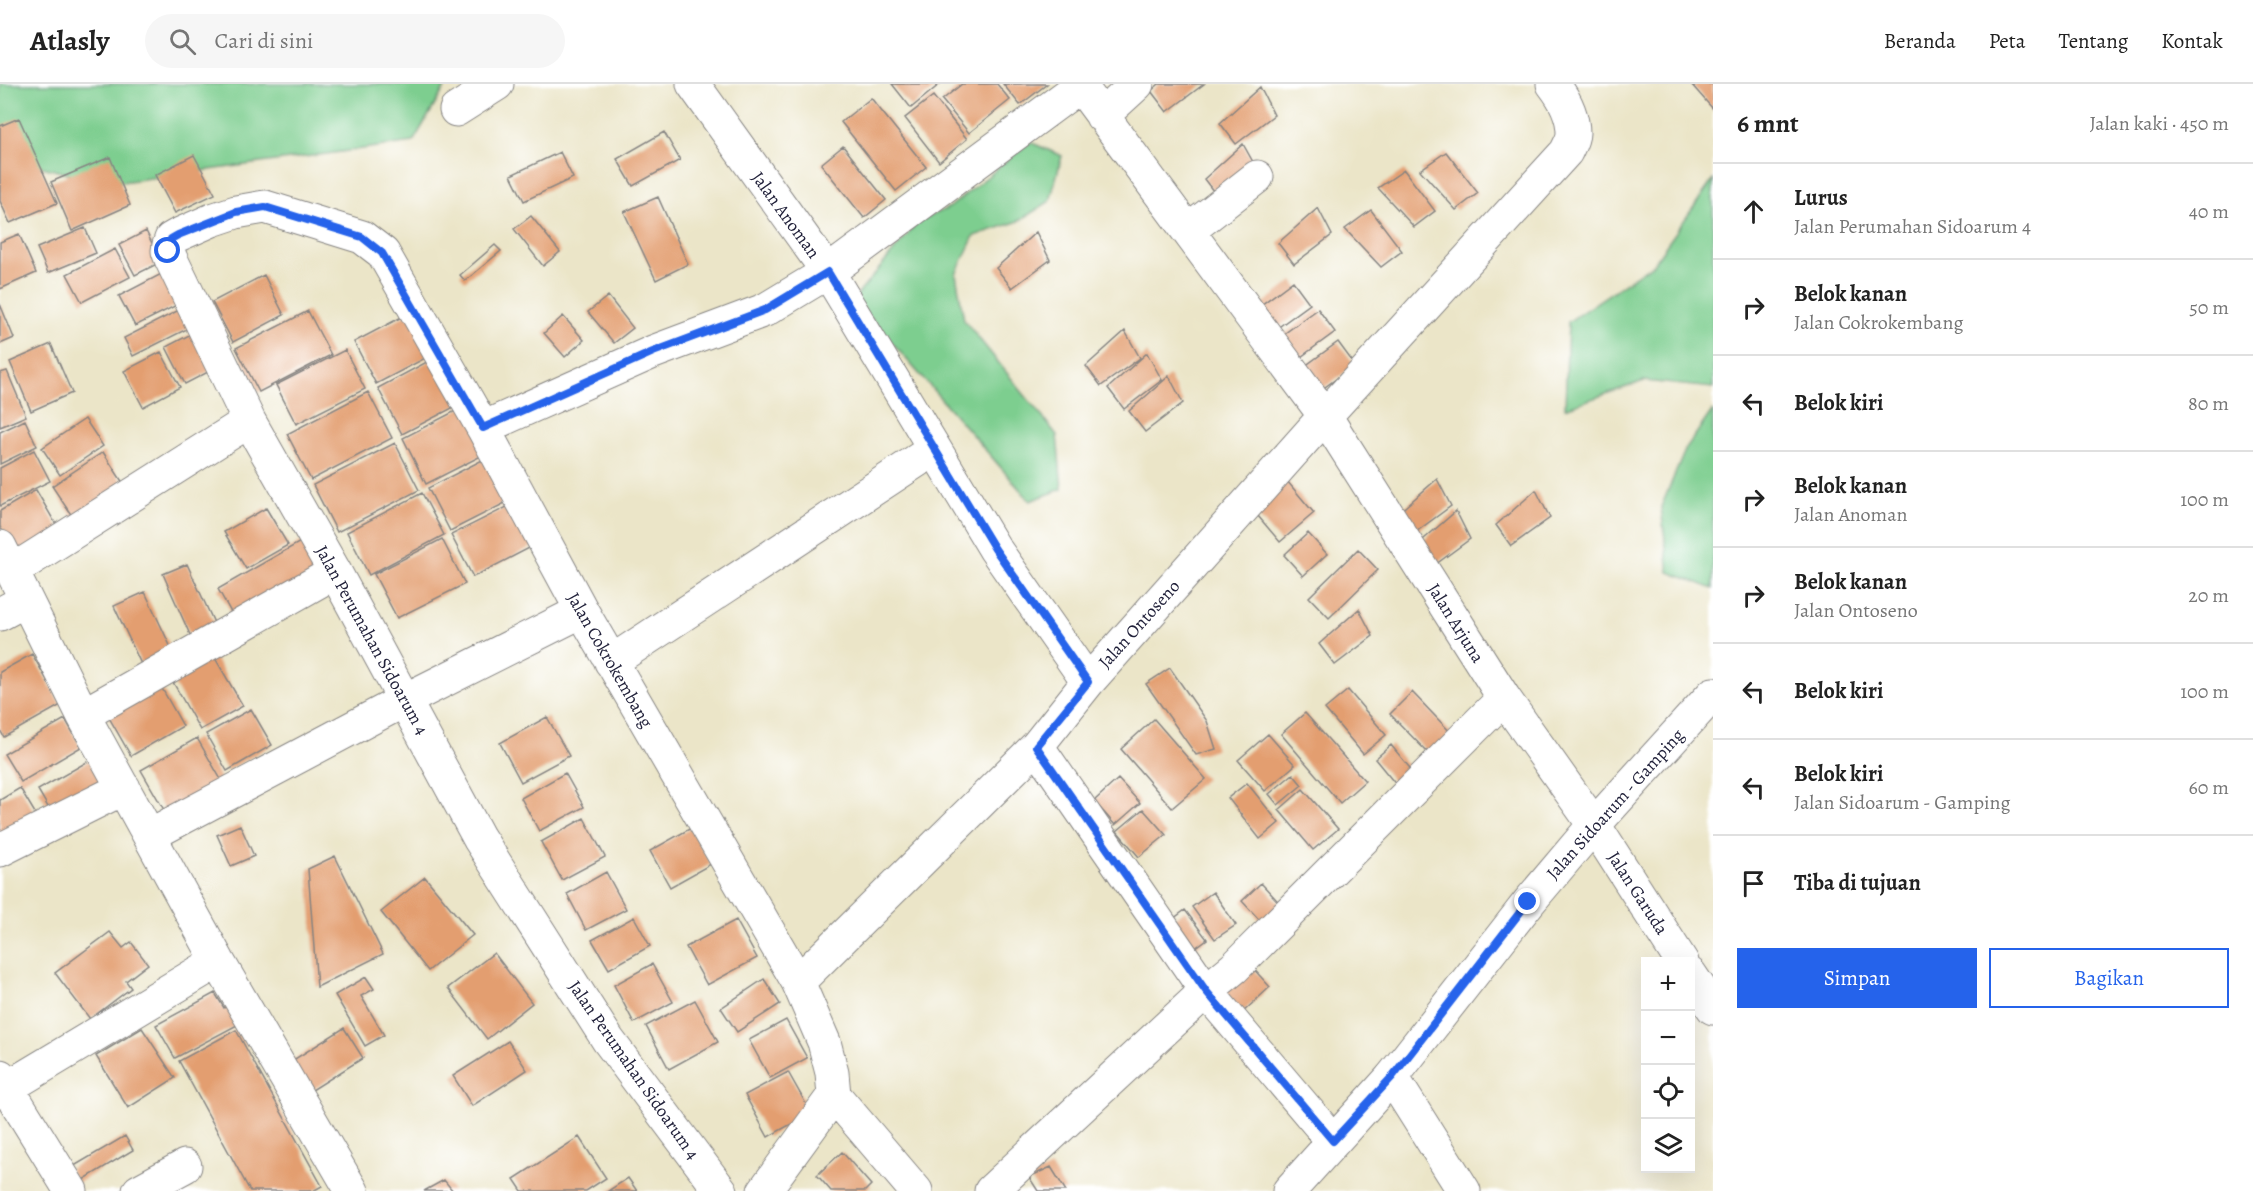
<!DOCTYPE html>
<html lang="id">
<meta charset="utf-8">
<style>
:root{--surface:#fff;--page:#f6f6f6;--text:#222;--muted:#767676;--line:#e0e0e0;--accent:#2563eb}
body{margin:0;font-family:Alegreya,serif;background:var(--page);color:var(--text)}
.controls{position:absolute;right:18px;bottom:18px;display:grid;overflow:hidden;border-radius:0px;box-shadow:0 6px 24px #0002}
.controls button{width:54px;height:54px;display:grid;place-items:center;padding:0;border:0;border-bottom:2px solid var(--line);background:var(--surface);color:var(--text);font:30px sans-serif}
.stop{position:absolute;width:18px;height:18px;margin:-14px;border:4px solid #2563eb;border-radius:50%;background:#fff}
.stop.end{background:#2563eb;border-color:#fff;box-shadow:0 2px 6px #0008}
.list{margin:0;padding:0;list-style:none}
h2{display:flex;justify-content:space-between;align-items:center;height:78px;margin:0;padding:0 24px;font-size:26px}
h2 small{font-size:20px;font-weight:400;color:var(--muted)}
.list li{display:grid;grid-template-columns:39px 1fr auto;gap:18px;align-items:center;box-sizing:border-box;height:96px;padding:0 24px;border-top:2px solid var(--line)}
.list b{display:block;font-size:22px;white-space:nowrap}
.list p{margin:0;font-size:20px;white-space:nowrap;color:var(--muted)}
.list em{font-size:20px;font-style:normal;color:var(--muted)}
.actions{display:flex;gap:12px;padding:18px 24px}
.actions a{flex:1;padding:14px 0;border:2px solid var(--accent);border-radius:0px;text-align:center;font-size:21px;color:var(--accent)}
.actions .main{background:var(--accent);color:#fff}
.icon{flex:none;width:33px;height:33px;fill:none;stroke:currentColor;stroke-width:2;stroke-linecap:round;stroke-linejoin:round}
.map{position:relative;flex:none;width:1713px;height:1107px;overflow:hidden}
header{display:flex;align-items:center;gap:36px;box-sizing:border-box;height:84px;padding:0 30px;background:var(--surface);border-bottom:2px solid var(--line)}
header strong{font-size:28px}
nav{display:flex;gap:33px;margin-inline-start:auto;font-size:21px}
.search{width:420px;height:54px;background:var(--page);display:flex;align-items:center;gap:15px;box-sizing:border-box;padding:0 21px;border-radius:33px;color:var(--muted);font-size:22px}
main{display:flex}
aside{flex:1;background:var(--surface)}
.map>svg:first-child{display:block}
.green{fill:#7dce8f;stroke:#507865;stroke-width:1.5}
.building{fill:#e39e70}
.lines{fill:none;stroke-linecap:round;stroke-linejoin:round}
.minor-casing{stroke:#868482;stroke-width:35}
.major-casing{stroke:#868482;stroke-width:35}
.minor{stroke:#fff;stroke-width:33}
.major{stroke:#fff;stroke-width:33}
.route{stroke:#2563eb;stroke-width:8}
.labels{text-anchor:middle;dominant-baseline:central;stroke-width:5;stroke-linejoin:round;paint-order:stroke}
.street-label{font-size:18px;fill:#22223b;stroke:#fff}
</style>
<header>
<strong>Atlasly</strong>
<div class="search"><svg class="icon" aria-label="search" viewBox="0 0 24 24"><circle cx="10" cy="10" r="6"/><path d="M15 15l6 6"/></svg>Cari di sini</div>
<nav><a>Beranda</a><a>Peta</a><a>Tentang</a><a>Kontak</a></nav>
</header>
<main>
<div class="map">
<svg width="1713" height="1107" viewBox="0 0 1713 1107">
<rect width="100%" height="100%" fill="#fff"/>
<filter id="ink" filterUnits="userSpaceOnUse"><feTurbulence type="fractalNoise" baseFrequency=".0167" numOctaves="2"/><feDisplacementMap in="SourceGraphic" scale="12" xChannelSelector="R" yChannelSelector="G"/><feConvolveMatrix kernelMatrix="1 2 1 2 8 2 1 2 1" color-interpolation-filters="sRGB"/></filter>
<filter id="wash" filterUnits="userSpaceOnUse"><feTurbulence type="fractalNoise" baseFrequency=".008" numOctaves="4" result="noise"/><feDisplacementMap in="SourceGraphic" scale="24" xChannelSelector="R" yChannelSelector="G"/><feGaussianBlur stdDeviation="1.35" result="paint"/><feColorMatrix in="noise" values="0 0 0 0 0 0 0 0 0 0 0 0 0 0 0 0 0 1.4 0 .05"/><feComposite in="paint" operator="in"/></filter>
<g filter="url(#wash)">
<rect width="100%" height="100%" fill="#ebe5c8"/>
<path class="green" d="M0,0H447L413,58L107,100L0,72Z
M1030,58L1062,72L1050,117L1019,137L974,152L956,190L964,236L1057,351L1062,405L1030,417L854,215L918,138L950,123Z
M1713,96V304L1644,297L1565,324L1568,238L1653,180Z
M1712,327L1713,328V505L1669,488L1661,423L1686,364Z"/>
<g id="blocks">
<path class="building" d="M892,0H940L911,24Z
M962,0H997L1010,16L969,49L942,16Z
M1003,0H1047L1020,21Z
M1159,0H1204L1167,28L1151,7Z
M1691,0H1713V25Z
M1260,3L1274,31L1236,60L1220,39Z
M933,12L967,55L939,78L905,34Z
M871,14L926,83L896,107L841,38Z
M19,34L57,119L10,139L0,117V42Z
M664,48L680,76L633,102L617,75Z
M1243,60L1258,87L1220,116L1204,95Z
M843,62L886,116L864,134L821,80Z
M560,68L573,94L524,117L511,91Z
M1446,68L1478,109L1456,126L1420,86Z
M194,71L215,110L175,129L155,91Z
M110,73L130,121L72,147L51,98Z
M1404,86L1435,127L1414,143L1378,104Z
M658,113L688,180L656,196L624,128Z
M1318,124L1332,151L1294,180L1278,159Z
M1371,126L1402,167L1381,183L1345,145Z
M531,132L560,168L543,182L514,145Z
M85,144L96,169L48,189L37,164Z
M146,147L161,178L135,191L119,161Z
M1036,148L1050,176L1012,204L996,184Z
M19,150L36,189L0,205V158Z
M495,161L501,167L465,197L460,191Z
M115,165L130,193L82,218L67,190Z
M169,186L185,217L135,242L119,212Z
M264,191L284,231L233,258L212,218Z
M1293,197L1310,220L1269,250L1253,227Z
M608,212L633,244L614,259L588,228Z
M0,220L14,254L0,260Z
M183,224L193,242L133,272L124,254Z
M1318,225L1335,248L1294,278L1277,255Z
M308,227L331,271L259,308L236,264Z
M413,227L435,269L376,300L354,258Z
M563,232L584,256L565,273L544,249Z
M1125,247L1140,274L1101,302L1086,282Z
M193,249L212,286L185,300L166,263Z
M1338,258L1355,281L1314,311L1297,288Z
M51,260L72,309L31,327L10,278Z
M345,266L365,305L296,340L276,301Z
M161,268L180,303L143,323L124,287Z
M1147,269L1162,296L1124,325L1108,304Z
M438,272L462,319L402,350L378,304Z
M7,287L26,332L0,343V289Z
M1169,292L1183,319L1145,348L1129,327Z
M368,308L392,354L311,396L287,350Z
M465,322L489,368L426,400L403,354Z
M85,335L103,362L60,391L42,364Z
M25,336L37,362L0,380V348Z
M395,359L419,406L337,448L313,401Z
M34,366L50,397L0,422V384Z
M103,368L125,402L74,435L52,402Z
M492,371L515,414L450,447L428,404Z
M1437,395L1451,422L1413,450L1397,430Z
M1287,397L1314,429L1280,458L1253,426Z
M36,406L61,449L19,474L0,443V427Z
M1536,406L1550,434L1511,462L1496,441Z
M422,409L444,451L369,491L347,448Z
M517,418L539,459L473,493L451,451Z
M266,424L288,461L246,485L224,448Z
M1456,427L1470,455L1432,483L1416,462Z
M1308,449L1327,470L1303,492L1284,471Z
M442,455L465,500L397,534L374,490Z
M302,457L322,493L238,541L218,505Z
M1358,465L1378,486L1329,534L1309,513Z
M187,480L215,541L191,553L163,490Z
M145,508L172,566L141,580L114,522Z
M1359,525L1373,552L1335,581L1319,560Z
M211,567L243,622L200,646L169,591Z
M32,570L61,621L4,653L0,646V588Z
M1170,584L1207,637L1216,665L1196,671L1146,600Z
M160,601L183,642L131,672L107,630Z
M1348,606L1386,651L1363,670L1325,625Z
M1412,608L1455,653L1433,674L1390,630Z
M251,625L272,661L227,687L206,650Z
M1305,629L1365,697L1340,719L1281,650Z
M547,633L569,672L521,698L500,659Z
M65,635L81,663L21,698L4,670Z
M1154,635L1206,695L1172,724L1121,665Z
M1268,650L1295,681L1265,707L1238,676Z
M197,654L227,706L171,738L141,686Z
M1391,661L1418,694L1402,708L1375,675Z
M92,675L109,704L55,735L38,706Z
M565,689L584,723L539,747L521,714Z
M1293,690L1302,701L1278,721L1269,710Z
M1118,695L1140,719L1115,741L1094,717Z
M1247,699L1279,739L1260,755L1228,714Z
M20,704L38,734L0,755V716Z
M1303,705L1338,745L1313,766L1279,726Z
M1143,725L1166,751L1139,773L1117,747Z
M584,734L605,773L562,796L541,758Z
M240,741L254,772L231,782L217,751Z
M691,744L711,780L670,803L650,767Z
M335,772L383,870L317,903L308,785Z
M606,788L626,825L586,846L567,810Z
M425,793L473,851L428,887L381,828Z
M1261,799L1286,826L1267,844L1242,817Z
M1213,808L1236,841L1215,855L1192,823Z
M1185,826L1207,855L1191,867L1169,838Z
M634,833L650,862L609,885L592,856Z
M736,836L757,874L707,901L686,863Z
M110,848L123,864L131,858L148,880L126,897L131,904L90,935L55,889Z
M494,869L532,919L487,955L448,904Z
M652,880L673,918L634,939L614,901Z
M1250,881L1270,903L1242,929L1222,907Z
M366,893L374,905L361,912L384,951L365,962L335,911Z
M764,895L780,920L737,948L721,924Z
M215,909L224,924L230,920L241,939L175,974L156,941Z
M695,916L718,958L669,985L646,942Z
M786,936L807,974L770,994L749,956Z
M142,944L175,994L128,1024L96,972Z
M344,944L363,974L309,1008L290,978Z
M236,946L322,1102L313,1107H250L179,977Z
M508,957L527,986L472,1022L453,992Z
M788,988L811,1029L768,1053L745,1011Z
M125,1052L133,1066L78,1099L69,1085Z
M579,1053L606,1094L586,1107H522L514,1095Z
M842,1068L871,1101L865,1107H831L817,1091Z
M1051,1083L1066,1107H1038L1029,1093Z
M628,1094L637,1107H608Z
M444,1096L453,1107H424Z"/>
</g>
</g>
<g filter="url(#ink)">
<use href="#blocks" fill-opacity="0" stroke="#868482" stroke-width="1.5"/>
<g class="lines">
<g class="minor-casing">
<path id="minor" d="M693,0L828,188L995,465L1088,598
M1079,0L1325,332L1504,614L1594,741L1682,878
M456,26L497,0
M1102,32L1137,0
M1188,147L1257,93
M483,344L653,268L765,226L828,188L1080,2
M0,463L83,631L218,877L352,1107
M12,487L249,337
M0,530L26,516
M611,578L933,366
M83,631L335,488
M1037,662L1206,907L1333,1057
M150,751L405,616L582,527
M0,766L124,704
M1690,890L1713,924
M798,898L1037,662L1088,598L1325,332L1566,68C1569,62 1573,55 1573,49C1573,31 1564,14 1553,0
M0,992L71,1107
M1392,993L1464,1107
M0,1008L218,877
M139,1107L185,1082
M721,1107L608,956L479,754L335,488L249,337L171,175L168,167L169,161L171,155L178,151L212,136L236,128L265,123L362,153L383,169L483,344L582,527L798,898L824,958L832,989L834,1011L916,1107
M764,1107L834,1011
M991,1107L1206,907L1234,884L1504,614"/>
</g>
<g class="major-casing">
<path id="major" d="M1289,1107L1392,993L1529,818L1594,741L1713,610"/>
</g>
<use href="#minor" class="minor"/>
<use href="#major" class="major"/>
</g>
</g>
<g class="lines" filter="url(#ink)">
<path class="route" d="M168,167L171,155L178,151L236,128L265,123L362,153L382,169L483,344L653,268L765,226L828,188L995,465L1088,598L1036,662L1206,907L1333,1057L1392,993L1528,818"/>
</g>
<g class="labels">
<g class="street-label">
<text transform="translate(786 131) rotate(54)">Jalan Anoman</text>
<text transform="translate(1456 539) rotate(58)">Jalan Arjuna</text>
<text transform="translate(1139 540) rotate(-48)">Jalan Ontoseno</text>
<text transform="translate(372 556) rotate(61)">Jalan Perumahan Sidoarum 4</text>
<text transform="translate(610 576) rotate(60)">Jalan Cokrokembang</text>
<text transform="translate(1615 720) rotate(-48)">Jalan Sidoarum - Gamping</text>
<text transform="translate(1638 809) rotate(57)">Jalan Garuda</text>
<text transform="translate(634 986) rotate(55)">Jalan Perumahan Sidoarum 4</text>
</g>
</g>
</svg>
<div class="controls">
<button>+</button>
<button>−</button>
<button><svg class="icon" aria-label="locate" viewBox="0 0 24 24"><circle cx="12" cy="12" r="6"/><path d="M12 2v4M12 18v4M2 12h4M18 12h4"/></svg></button>
<button><svg class="icon" aria-label="layers" viewBox="0 0 24 24"><path d="M12 4l9 5-9 5-9-5zM3 14l9 5 9-5"/></svg></button>
</div>
<div class="stop" style="left:168px;top:167px"></div>
<div class="stop end" style="left:1528px;top:818px"></div>
</div>
<aside>
<h2>6 mnt<small>Jalan kaki · 450 m</small></h2>
<ul class="list">
<li><svg class="icon" aria-label="ahead" viewBox="0 0 24 24"><path d="M12 20V5M6 11l6-6 6 6"/></svg><div><b>Lurus</b><p>Jalan Perumahan Sidoarum 4</p></div><em>40 m</em></li>
<li><svg class="icon" aria-label="right" viewBox="0 0 24 24"><path d="M7 20v-9h11M14 6l5 5-5 5"/></svg><div><b>Belok kanan</b><p>Jalan Cokrokembang</p></div><em>50 m</em></li>
<li><svg class="icon" aria-label="left" viewBox="0 0 24 24"><path d="M17 20v-9H6M10 6l-5 5 5 5"/></svg><div><b>Belok kiri</b></div><em>80 m</em></li>
<li><svg class="icon" aria-label="right" viewBox="0 0 24 24"><path d="M7 20v-9h11M14 6l5 5-5 5"/></svg><div><b>Belok kanan</b><p>Jalan Anoman</p></div><em>100 m</em></li>
<li><svg class="icon" aria-label="right" viewBox="0 0 24 24"><path d="M7 20v-9h11M14 6l5 5-5 5"/></svg><div><b>Belok kanan</b><p>Jalan Ontoseno</p></div><em>20 m</em></li>
<li><svg class="icon" aria-label="left" viewBox="0 0 24 24"><path d="M17 20v-9H6M10 6l-5 5 5 5"/></svg><div><b>Belok kiri</b></div><em>100 m</em></li>
<li><svg class="icon" aria-label="left" viewBox="0 0 24 24"><path d="M17 20v-9H6M10 6l-5 5 5 5"/></svg><div><b>Belok kiri</b><p>Jalan Sidoarum - Gamping</p></div><em>60 m</em></li>
<li><svg class="icon" aria-label="arrive" viewBox="0 0 24 24"><path d="M6 21V4h12l-3 4 3 4H6"/></svg><div><b>Tiba di tujuan</b></div></li>
</ul>
<div class="actions"><a class="main">Simpan</a><a>Bagikan</a></div>
</aside>
</main>
